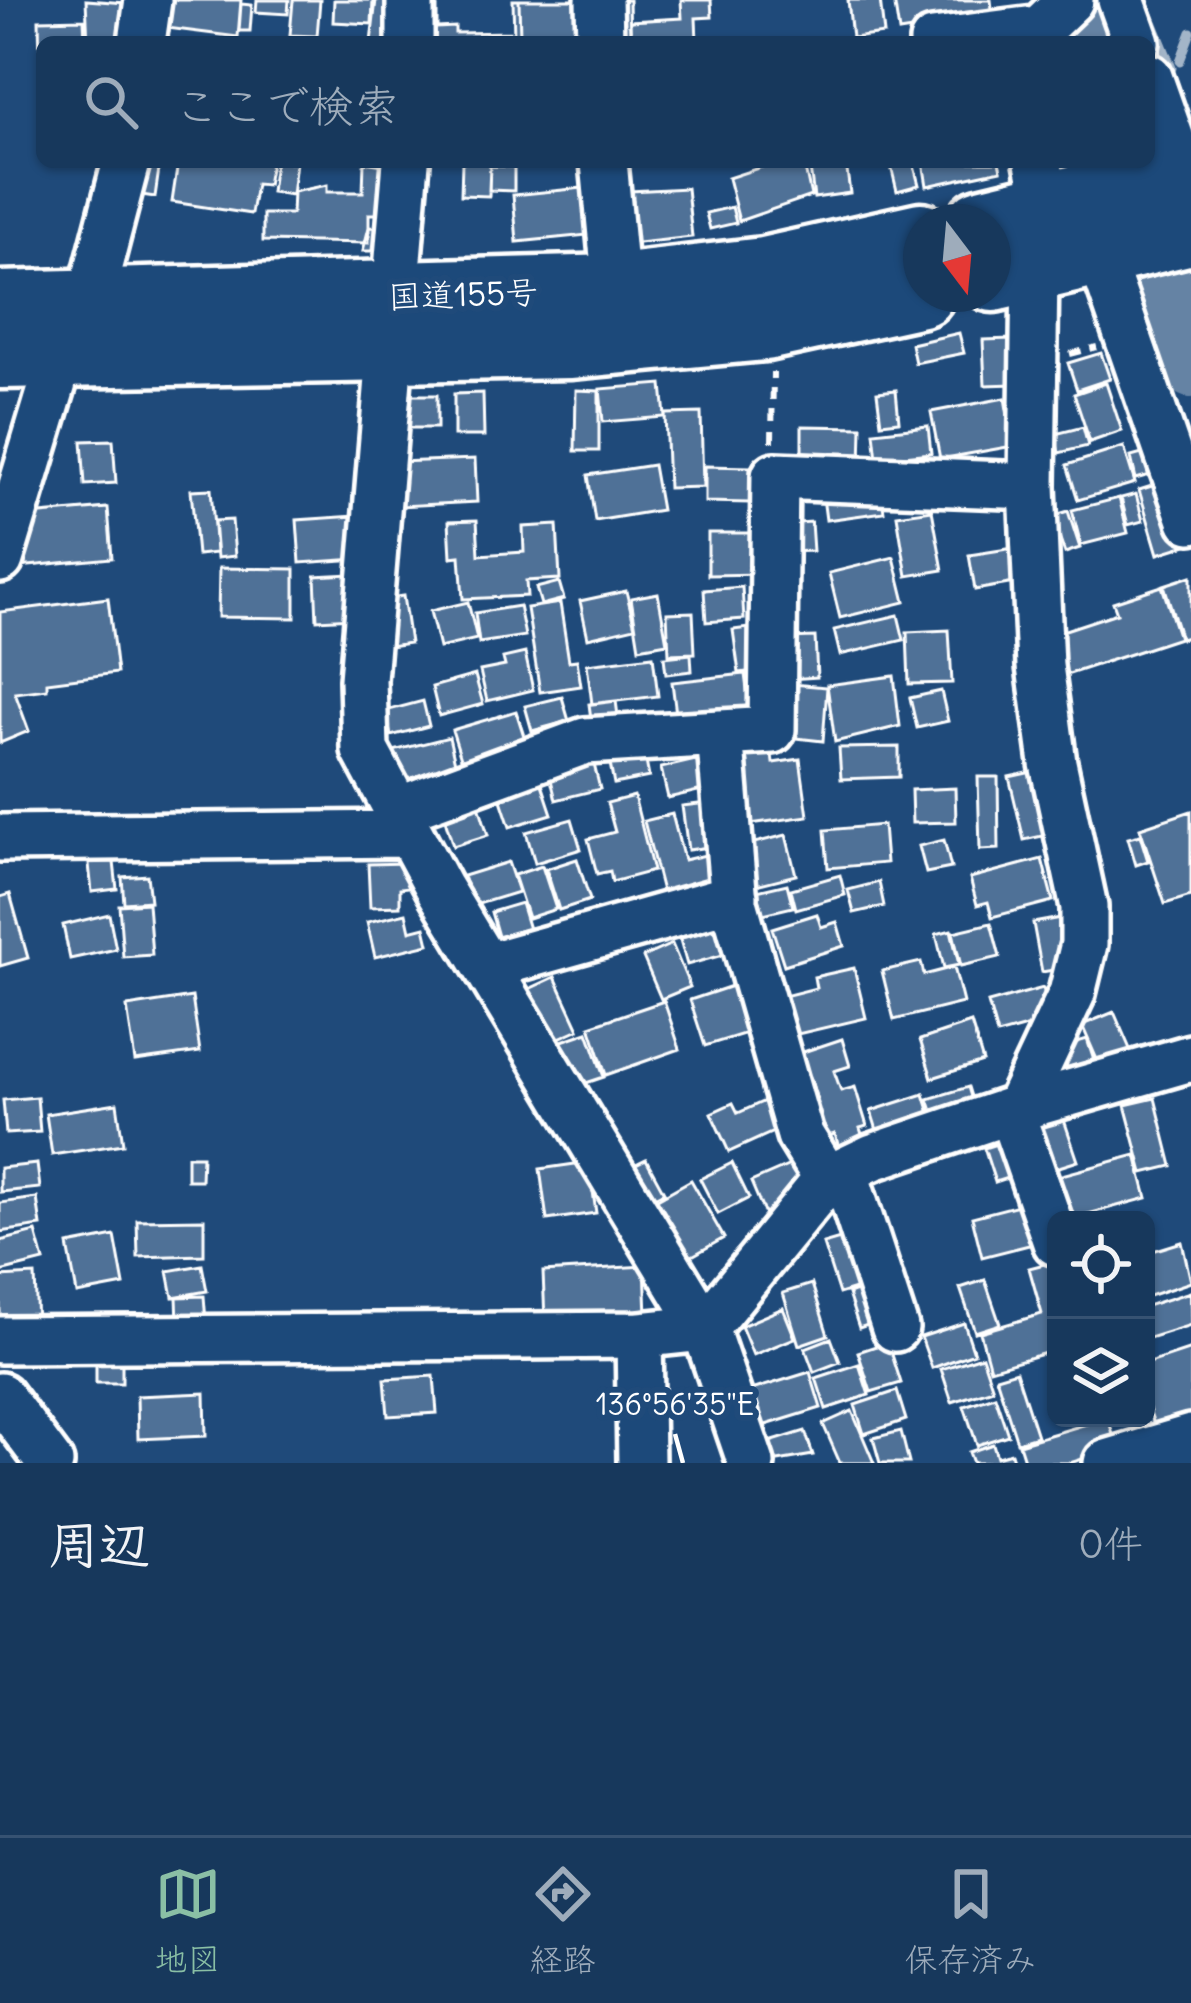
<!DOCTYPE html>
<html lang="ja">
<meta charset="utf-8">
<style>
:root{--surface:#17385c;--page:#203f62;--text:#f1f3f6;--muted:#9eacbb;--line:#365272;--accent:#8abfa5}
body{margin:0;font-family:Delius,"Klee One",sans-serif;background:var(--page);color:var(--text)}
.controls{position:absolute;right:36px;bottom:36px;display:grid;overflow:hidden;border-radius:18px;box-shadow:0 3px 9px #0004}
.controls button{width:108px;height:108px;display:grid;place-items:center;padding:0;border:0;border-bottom:3px solid var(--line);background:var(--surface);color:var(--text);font:60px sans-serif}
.compass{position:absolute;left:903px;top:204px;width:108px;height:108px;border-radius:50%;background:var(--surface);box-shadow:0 3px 9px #0004;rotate:164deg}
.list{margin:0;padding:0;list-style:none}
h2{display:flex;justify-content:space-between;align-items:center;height:156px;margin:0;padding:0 48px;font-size:51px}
h2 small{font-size:39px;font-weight:400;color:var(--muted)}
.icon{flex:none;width:66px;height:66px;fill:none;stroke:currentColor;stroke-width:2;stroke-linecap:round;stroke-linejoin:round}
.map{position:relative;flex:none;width:1191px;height:1463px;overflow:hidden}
.search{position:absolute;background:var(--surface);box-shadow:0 3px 9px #0004;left:36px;right:36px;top:36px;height:132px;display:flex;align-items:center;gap:30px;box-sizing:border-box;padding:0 42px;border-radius:18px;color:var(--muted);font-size:45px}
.sheet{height:372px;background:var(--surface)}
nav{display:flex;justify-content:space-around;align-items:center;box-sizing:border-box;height:168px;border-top:3px solid var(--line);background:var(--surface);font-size:33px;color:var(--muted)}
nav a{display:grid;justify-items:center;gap:6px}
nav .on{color:var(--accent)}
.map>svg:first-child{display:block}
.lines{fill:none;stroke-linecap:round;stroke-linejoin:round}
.stream{stroke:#a3b5c8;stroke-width:9}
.river{stroke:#6583a4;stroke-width:54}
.building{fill:#507197;stroke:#fff;stroke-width:3}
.minor-casing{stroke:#fff;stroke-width:54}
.highway-casing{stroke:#fff;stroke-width:75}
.path{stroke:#fff;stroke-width:6;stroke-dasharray:12 9;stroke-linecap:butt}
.minor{stroke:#1f4a7a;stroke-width:45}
.highway{stroke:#1f4a7a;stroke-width:66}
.ticks{fill:none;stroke:#fff;stroke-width:4.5}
.labels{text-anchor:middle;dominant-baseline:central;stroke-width:12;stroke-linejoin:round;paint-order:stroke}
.street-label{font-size:33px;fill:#fff;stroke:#1f4a7a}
.ticks-label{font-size:30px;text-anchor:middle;fill:#fff;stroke:#1f4a7a;stroke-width:12;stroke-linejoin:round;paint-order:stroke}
</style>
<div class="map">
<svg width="1191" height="1463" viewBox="0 0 1191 1463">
<rect width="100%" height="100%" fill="#1f4a7a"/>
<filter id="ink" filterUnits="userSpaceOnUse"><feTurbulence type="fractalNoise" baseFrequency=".00833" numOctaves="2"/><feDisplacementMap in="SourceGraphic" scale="24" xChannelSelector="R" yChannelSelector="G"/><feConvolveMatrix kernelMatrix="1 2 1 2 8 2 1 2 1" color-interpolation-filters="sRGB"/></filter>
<g filter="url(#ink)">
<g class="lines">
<path class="stream" d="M1147,7L1172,68
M1180,61L1191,32"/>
<path class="river" d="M1079,0L1093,42
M1142,200L1191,371"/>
</g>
<path class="building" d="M86,0L125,3L123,42H88Z
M161,0H241L238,37L159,27Z
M257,0H289L288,14L256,12Z
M293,0H320L317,36L290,35Z
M334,0H373L372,24L333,22Z
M376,0H398L392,42H371Z
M513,0H519L520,36L514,37Z
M519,0H591L592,37L520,39Z
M609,0H629L630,42H610Z
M681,0H711L712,17L696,18L697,42H631L630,21L682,18Z
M848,0H880L884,34L852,38Z
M894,0H991L993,17L899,32Z
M437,2V28L455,27V33L512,32V42H418V3Z
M241,4L252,5L250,31H239Z
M84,19L85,42H42L40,62L39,20Z
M132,162H160L155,197L128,193Z
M178,162H271L267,185L256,184L251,214L172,202Z
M275,162H296L292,195L271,192Z
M364,162L390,166L388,214H369V243L263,241V214H292L293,192L327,185V192H363Z
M462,162H490L489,196L461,195Z
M777,162L804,164L811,196L739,221L728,178Z
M890,162H913L919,185L897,191Z
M923,162H999L1001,170L927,186Z
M846,163L850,193L814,198L810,168Z
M490,166L514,167V191L489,190Z
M593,187L598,234L517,242L513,195Z
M687,188L692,237L620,245L615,201L631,199L630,191Z
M732,207L736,223L710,229L706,213Z
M369,227L389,228V251H363Z
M959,333L964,353L915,363L911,344Z
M1013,339L1015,384L985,385L983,340Z
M1101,353L1110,379L1077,390L1068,363Z
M1106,383L1122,431L1090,442L1074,394Z
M662,384L665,417L603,422L600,389Z
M576,390L599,391V451H575Z
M896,390L899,421L881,423L877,392Z
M483,393L484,436H454V394Z
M400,395H437V428H400Z
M1005,398L1013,446L940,459L931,412Z
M701,413L703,487L668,488L665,414Z
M802,426L862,427L861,465L802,463Z
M928,426L931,453L877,459L874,432Z
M1083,427L1088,446L1059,453L1055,434Z
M113,440L116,483L85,485L82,441Z
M1124,447L1135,483L1078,500L1067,465Z
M1149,452L1154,474L1136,479L1131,457Z
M475,459L477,502L400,506L398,462Z
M653,465L661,510L595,521L588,475Z
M705,466L750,467V503L705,502Z
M1168,481L1187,545L1158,554L1139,490Z
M880,482L884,512L826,520L822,490Z
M211,489L216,553L197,555L191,490Z
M1136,494L1143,521L1128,525L1121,498Z
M1119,498L1128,533L1081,545L1072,510Z
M108,508L112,558L18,567L30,515Z
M932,510L943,570L907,576L897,515Z
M1068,511L1080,548L1065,553L1052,516Z
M355,516L358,559L300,563L297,520Z
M232,520L235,556L217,558L214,521Z
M477,520L479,555L524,552L523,527L557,525L560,579L526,581L527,596L463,599L460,556L451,557L449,521Z
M811,522L813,551L787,552L785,524Z
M708,533H764V574L708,575Z
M1014,548L1020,582L975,590L969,555Z
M894,557L905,602L840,618L829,573Z
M219,568L295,569V618L218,617Z
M351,574L353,618L317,620L315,576Z
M1191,576V636L1181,639L1164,585Z
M559,582L564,599L541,605L536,588Z
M1162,586L1179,638L1066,675L1053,634L1117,613L1113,602Z
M742,587L744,619L706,622L704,590Z
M626,591L635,627L588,638L580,601Z
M658,593L667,643L639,648L631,598Z
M403,596L410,643L383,647L376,600Z
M108,598L117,673L47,682V689L15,693L29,731L0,743V612Z
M468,602L477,639L439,648L430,611Z
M560,603L569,661L577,660L581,686L540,692L527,608Z
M519,606L525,636L479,643L475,613Z
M693,612L695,653L669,654L667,613Z
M898,615L904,640L840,655L834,630Z
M765,626L771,669L739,673L733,630Z
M949,630L952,683L909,684L907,632Z
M815,637L817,677L790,679L788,638Z
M525,653L533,690L487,701L480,671L505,666L503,658Z
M691,654L692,671L666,674L664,657Z
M653,656L658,696L592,704L587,664Z
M745,674L750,714L677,722L672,682Z
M475,675L483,704L439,716L432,687Z
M894,676L900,726L835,742L827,685Z
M792,684L827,687L823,741L787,737Z
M941,691L948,721L917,728L910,698Z
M562,697L569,721L532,731L525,706Z
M423,701L429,726L391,736L385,711Z
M616,701L620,731L593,734L589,704Z
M516,711L530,755L466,774L452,730Z
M449,737L459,780L403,794L393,751Z
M643,746L649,777L614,784L608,754Z
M771,746L773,763L800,759L808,816L743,825L732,752Z
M899,747V777L841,779L839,748Z
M590,748L600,789L556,800L546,759Z
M700,759L707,789L668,798L661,768Z
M1041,770L1056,833L1024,840L1009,777Z
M978,777H998L999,849L980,850Z
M541,781L552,814L510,827L499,794Z
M955,788L956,822L912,823L911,790Z
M634,796L653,871L612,882L610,871L597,874L588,839L615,832L607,803Z
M716,802L722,845L688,850L682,806Z
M479,805L488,835L453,846L444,816Z
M1191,811V896L1165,904L1140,828Z
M672,814L684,860L714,853L723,888L665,903L644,821Z
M572,819L581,849L535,863L526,832Z
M883,825L886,863L828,868L825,830Z
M786,835L796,875L748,887L738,847Z
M1140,835L1148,861L1136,865L1128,838Z
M944,840L951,868L926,873L919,846Z
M113,853L117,889L92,892L88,855Z
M577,859L590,900L559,910L546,869Z
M1042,859L1053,901L992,917L988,902L977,905L970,878Z
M508,862L518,892L472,906L463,876Z
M408,863L409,887L400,888V906L370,907L368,864Z
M542,866L556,909L528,918L514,875Z
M147,875L150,901L124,903L122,877Z
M840,875L845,895L796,909L791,889Z
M879,882L884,906L854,913L848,890Z
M787,884L793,907L763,914L757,891Z
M10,894L28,958L0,966V897Z
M148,903L152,955L123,957L119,905Z
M521,903L532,939L501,947L491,912Z
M710,909L723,955L687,965L674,918Z
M406,913L410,931L425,927L429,944L375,957L367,922Z
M109,914L116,949L70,959L63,925Z
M817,914L821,927L837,922L844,946L784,965L772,928Z
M1066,917L1075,966L1042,972L1033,923Z
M991,923L1000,957L961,966L953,932Z
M951,930L959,965L944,968L936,934Z
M672,944L690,987L661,999L643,957Z
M921,962L924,975L954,967L963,1003L894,1020L882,971Z
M854,968L866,1018L785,1037L776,998L816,988L814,977Z
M555,977L579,1029L550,1042L527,990Z
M735,985L750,1032L705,1046L690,1000Z
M1043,988L1052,1020L997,1035L988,1003Z
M192,997L200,1052L135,1061L127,1007Z
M664,1001L680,1049L606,1075L590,1026Z
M1114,1012L1133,1056L1102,1071L1082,1025Z
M971,1023L983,1062L932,1078L920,1040Z
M588,1032L604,1077L574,1087L559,1042Z
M842,1039L850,1066L834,1071L841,1091L855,1087L867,1126L860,1128L867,1150L842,1158L835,1134L816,1140L806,1107L818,1103L810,1077L799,1081L791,1056Z
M1087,1039L1099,1076L1060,1088L1048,1051Z
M968,1087L976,1113L937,1126L928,1099Z
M924,1094L934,1126L881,1143L871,1111Z
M37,1097L40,1132L6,1134L3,1100Z
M1155,1098L1172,1166L1143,1173L1125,1105Z
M769,1099L782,1128L729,1152L711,1113L733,1103L738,1113Z
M117,1103L123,1144L52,1155L46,1114Z
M1061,1111L1078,1161L1043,1172L1027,1122Z
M1015,1138L1026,1172L995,1182L984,1148Z
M1136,1155L1147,1198L1066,1220L1054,1177Z
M187,1156H202L201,1180H187Z
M806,1158L805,1198L765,1215L751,1182Z
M646,1159L664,1192L646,1201L628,1168Z
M589,1162L596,1213L547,1220L540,1169Z
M732,1163L749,1198L718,1214L700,1179Z
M37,1164L40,1188L0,1192V1168Z
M691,1180L724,1238L685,1260L652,1202Z
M37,1198L41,1226L0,1232V1203Z
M1034,1201L1045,1241L982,1257L972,1217Z
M204,1219V1255L138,1257L137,1220Z
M36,1232L44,1261L0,1272V1241Z
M115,1236L124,1285L77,1294L68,1245Z
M850,1236L865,1286L839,1294L823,1244Z
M1182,1242L1191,1282L1146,1297V1253Z
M1056,1261V1350L990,1369L980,1332L1042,1314L1029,1268Z
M202,1265L207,1291L173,1297L168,1271Z
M645,1266L647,1316L545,1321L543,1272Z
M35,1275L37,1325L0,1326V1277Z
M985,1280L1000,1324L975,1332L960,1288Z
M812,1284L828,1335L799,1345L783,1293Z
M867,1287L879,1321L859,1328L848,1294Z
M1190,1292L1191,1325L1146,1339V1306Z
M204,1296L206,1321L178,1323L177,1297Z
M783,1308L795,1338L753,1355L741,1326Z
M964,1323L974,1353L932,1368L921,1337Z
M831,1338L840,1362L814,1372L805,1348Z
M888,1342L901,1383L871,1392L858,1352Z
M1191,1349V1420L1156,1431L1146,1399V1364Z
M982,1356L993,1389L952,1402L941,1369Z
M96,1357H122V1383H96Z
M859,1364L869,1395L826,1409L816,1378Z
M1016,1371L1037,1436L1017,1442L996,1377Z
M810,1372L821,1408L756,1428L745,1392Z
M434,1376L437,1413L388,1416L385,1379Z
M897,1391L906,1420L864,1434L855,1405Z
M205,1393L206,1436L138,1439L137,1396Z
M995,1396L1008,1435L977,1445L964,1406Z
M852,1411L874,1463H840L823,1424Z
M1088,1418H1108L1117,1448L1070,1463H1025L1019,1444L1090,1423Z
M805,1431L813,1455L766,1463L760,1445Z
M901,1431L909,1463H880L873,1438Z
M993,1444L997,1457L1011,1453L1014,1463H973L969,1452Z"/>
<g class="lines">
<g class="minor-casing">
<path id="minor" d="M599,0L600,42
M1121,0L1136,42
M142,42L148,0
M410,42V0
M933,42L1035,29
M1026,42L1070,0
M1149,77L1183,173
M406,162L363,680L365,750L440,890L705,1328L751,1463
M604,162L616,288
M1099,253L1191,520
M89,304L126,162
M0,559L53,383
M720,733L734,903L800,1135L827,1179
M398,810L585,741L772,730L775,476L1032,486
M0,838L407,834
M488,966L734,897
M1018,1108L1072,993L1084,944V907L1053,763L1040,666L1032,486L1035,269L1047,207L1038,162
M1011,1112L1056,1242
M844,1171L895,1328
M639,1335L641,1463
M0,1340L639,1335L705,1328L827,1179L873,1157L1018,1108L1191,1058
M0,1396L50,1463
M1107,1463L1191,1438"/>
</g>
<g class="highway-casing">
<path id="highway" d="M981,222L1191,171
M993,278L1191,231
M0,305L616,288L764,271L921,236
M0,355L571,345L765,327L921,293"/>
</g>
<path class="path" d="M1070,354L1097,347
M772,442L773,372"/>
<use href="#minor" class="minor"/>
<use href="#highway" class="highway"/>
</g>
</g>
<path class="ticks" d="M675,1434L683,1463"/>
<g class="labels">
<g class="street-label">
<text transform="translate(463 294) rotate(-2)">国道155号</text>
</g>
</g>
<g class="ticks-label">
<text x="675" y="1415">136°56'35"E</text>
</g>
</svg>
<div class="controls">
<button><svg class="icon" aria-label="locate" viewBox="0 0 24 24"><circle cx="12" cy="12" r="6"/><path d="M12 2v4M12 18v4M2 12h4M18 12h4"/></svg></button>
<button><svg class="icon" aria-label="layers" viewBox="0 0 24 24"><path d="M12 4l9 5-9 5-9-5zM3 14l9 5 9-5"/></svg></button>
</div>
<svg class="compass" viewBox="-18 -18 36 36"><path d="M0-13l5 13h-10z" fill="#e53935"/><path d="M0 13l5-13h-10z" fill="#9eacbb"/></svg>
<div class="search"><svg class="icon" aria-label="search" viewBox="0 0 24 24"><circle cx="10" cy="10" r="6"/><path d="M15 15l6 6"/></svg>ここで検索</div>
</div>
<section class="sheet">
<h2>周辺<small>0件</small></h2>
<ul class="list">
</ul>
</section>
<nav>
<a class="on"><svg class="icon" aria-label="map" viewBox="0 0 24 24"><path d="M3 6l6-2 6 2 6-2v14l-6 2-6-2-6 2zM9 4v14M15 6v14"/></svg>地図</a>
<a><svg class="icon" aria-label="directions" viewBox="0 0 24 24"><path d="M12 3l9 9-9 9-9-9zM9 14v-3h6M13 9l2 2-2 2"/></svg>経路</a>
<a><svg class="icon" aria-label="saved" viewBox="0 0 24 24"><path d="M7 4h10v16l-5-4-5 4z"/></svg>保存済み</a>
</nav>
